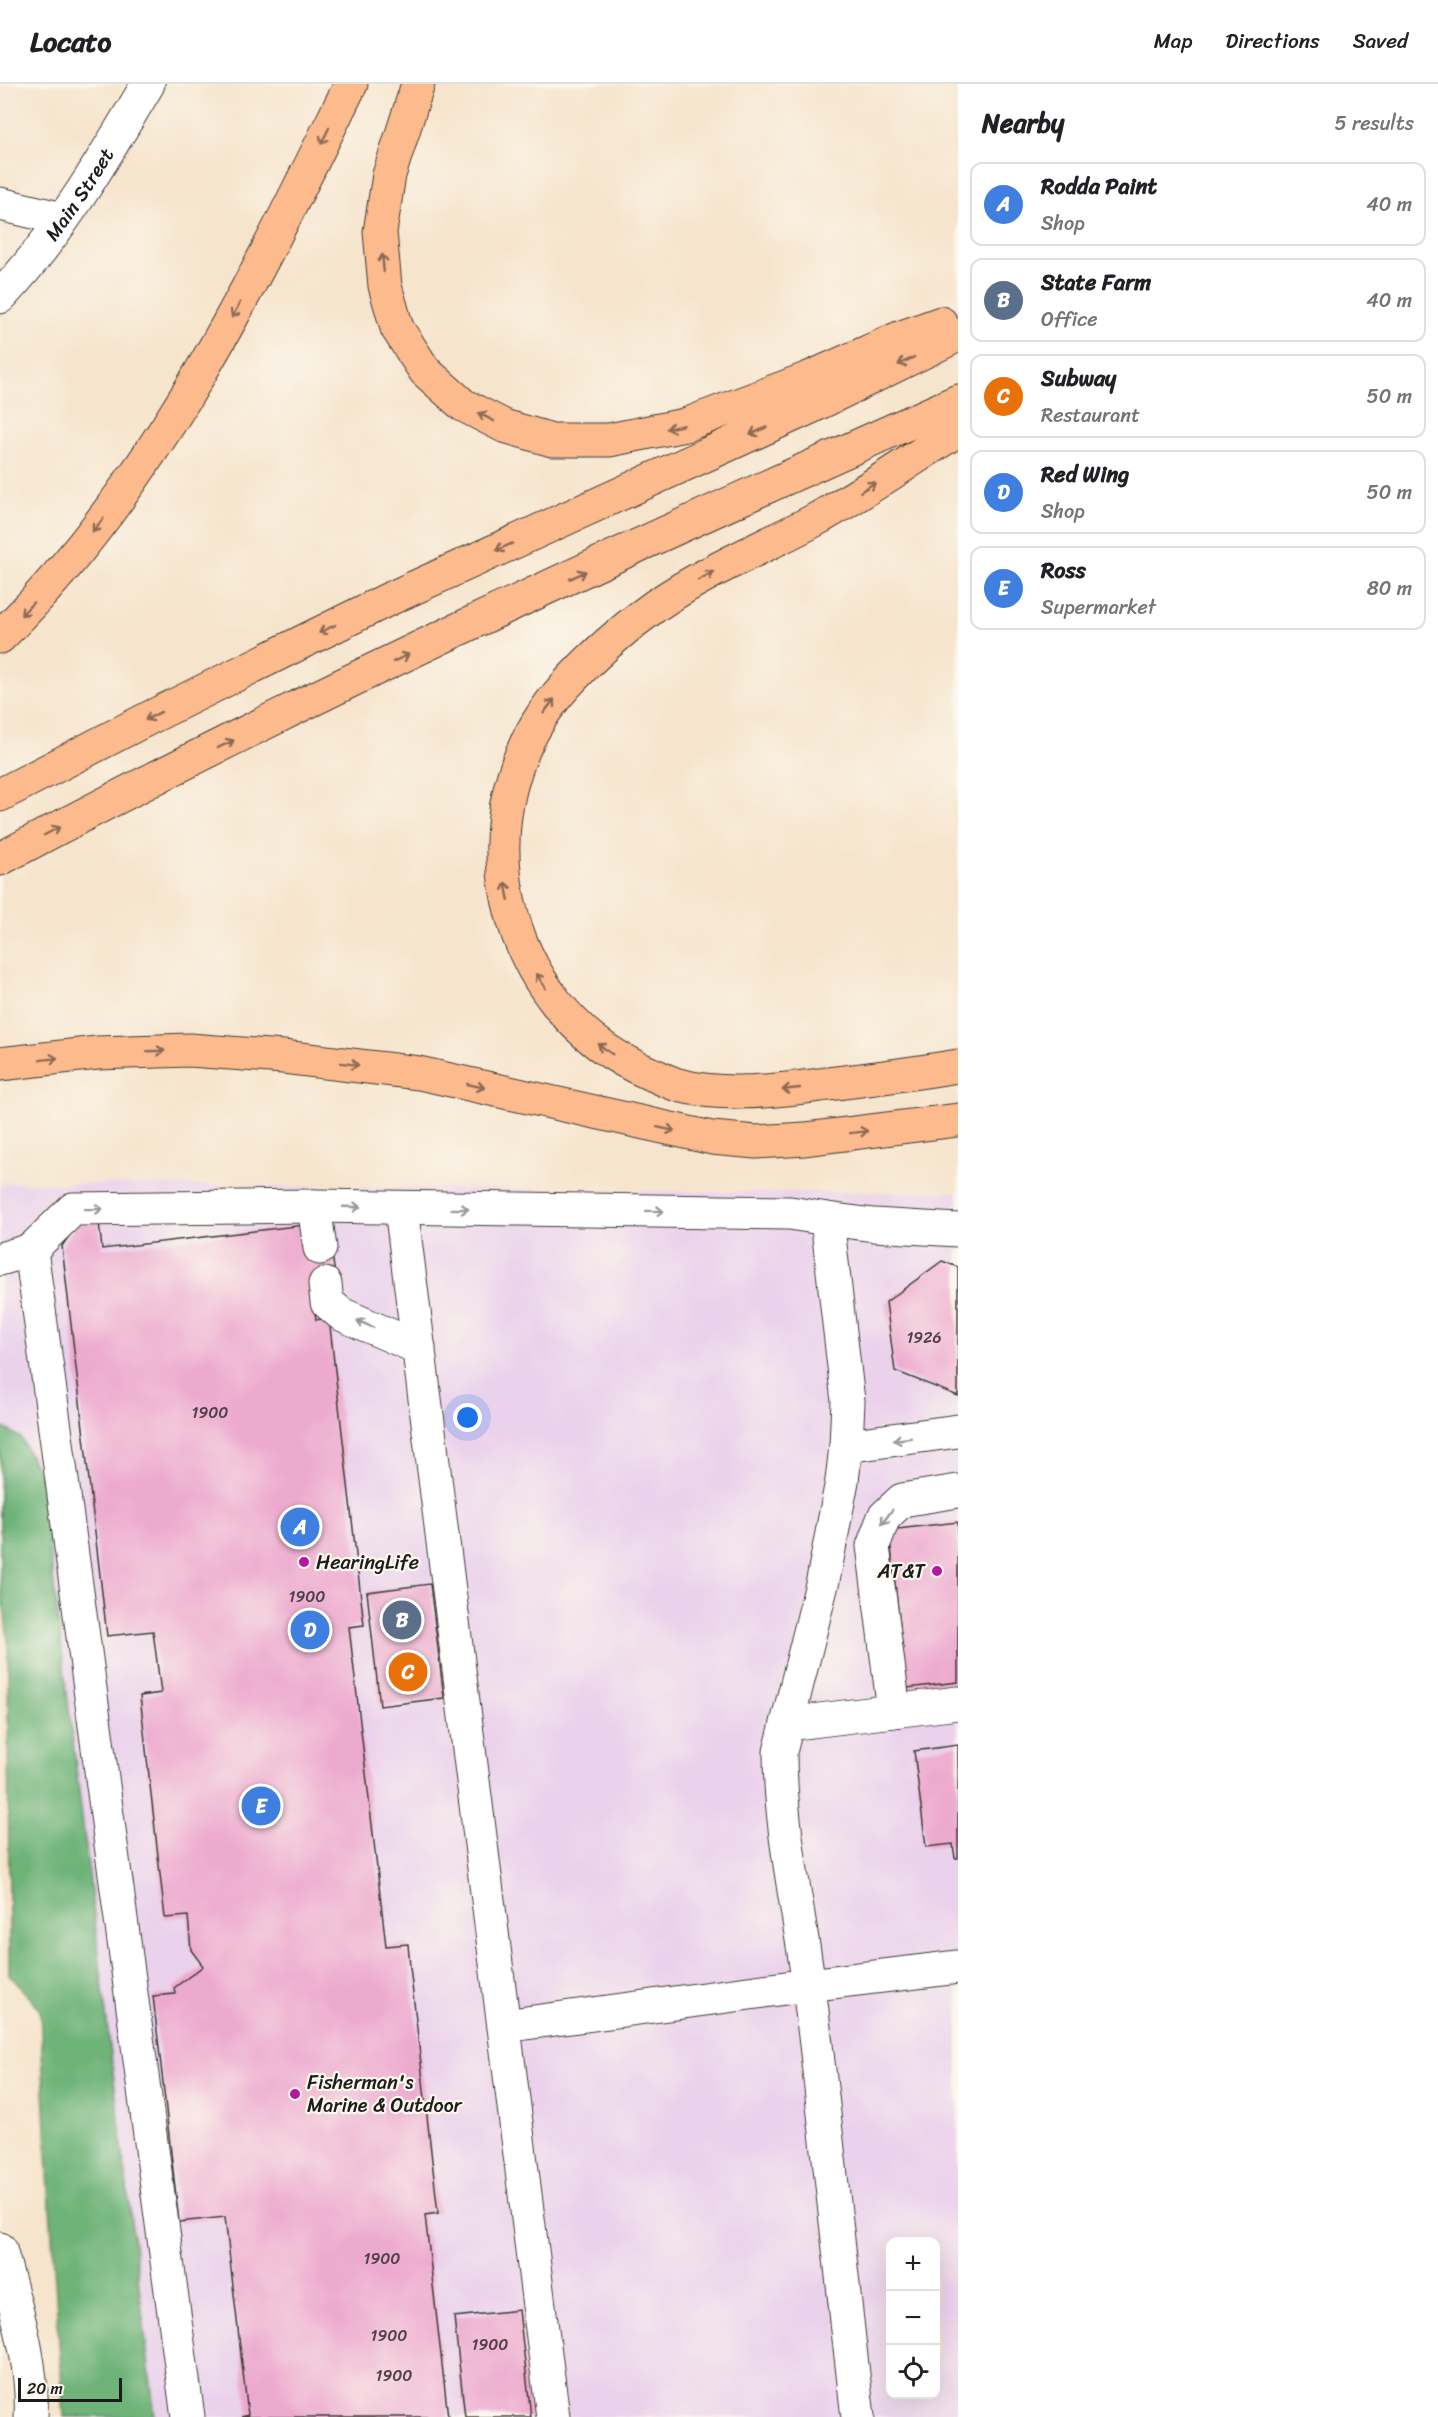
<!DOCTYPE html>
<meta charset="utf-8">
<style>
:root{--surface:#fff;--page:#f6f6f6;--text:#202124;--muted:#757577;--line:#e0e0e0;--accent:#7c3aed}
body{margin:0;font-family:Sriracha,sans-serif;background:var(--page);color:var(--text)}
.controls{position:absolute;right:18px;bottom:18px;display:grid;overflow:hidden;border-radius:12px;box-shadow:0 6px 24px #0002}
.controls button{width:54px;height:54px;display:grid;place-items:center;padding:0;border:0;border-bottom:2px solid var(--line);background:var(--surface);color:var(--text);font:30px sans-serif}
.scale{position:absolute;left:18px;bottom:15px;width:104px;box-sizing:border-box;padding-left:6px;border:3px solid #1c1c1c;border-top:0;font-size:16px;line-height:21px;white-space:nowrap;color:#1c1c1c;-webkit-text-stroke:4px #fbf7ec;paint-order:stroke}
.you{position:absolute;left:468px;top:1334px;width:21px;height:21px;margin:-15px;border:4px solid #fff;border-radius:50%;background:#1a73e8;box-shadow:0 0 0 9px #1a73e833}
.badge{display:grid;place-items:center;width:39px;height:39px;border-radius:50%;background:var(--accent);color:#fff;font-size:20px;font-weight:700}
.pin{position:absolute;translate:-50% -50%;border:3px solid #fff;box-shadow:0 2px 6px #0006}
.list{margin:0;padding:0;list-style:none}
h2{display:flex;justify-content:space-between;align-items:center;height:78px;margin:0;padding:0 24px;font-size:26px}
h2 small{font-size:20px;font-weight:400;color:var(--muted)}
.list li{display:grid;grid-template-columns:39px 1fr auto;gap:18px;align-items:center;box-sizing:border-box;height:84px;margin:0 12px 12px;padding:0 12px;border:2px solid var(--line);border-radius:12px}
.list b{display:block;font-size:22px;white-space:nowrap}
.list p{margin:0;font-size:20px;white-space:nowrap;color:var(--muted)}
.list em{font-size:20px;font-style:normal;color:var(--muted)}
.icon{flex:none;width:33px;height:33px;fill:none;stroke:currentColor;stroke-width:2;stroke-linecap:round;stroke-linejoin:round}
.map{position:relative;flex:none;width:958px;height:2333px;overflow:hidden}
header{display:flex;align-items:center;gap:36px;box-sizing:border-box;height:84px;padding:0 30px;background:var(--surface);border-bottom:2px solid var(--line)}
header strong{font-size:28px}
nav{display:flex;gap:33px;margin-inline-start:auto;font-size:21px}
main{display:flex}
aside{flex:1;background:var(--surface)}
.map>svg:first-child{display:block}
.built{fill:#ead1ec;fill-rule:evenodd}
.forest{fill:#6eb378;stroke:#45684a;stroke-width:1.5}
.building{fill:#edaacf}
.lines{fill:none;stroke-linecap:round;stroke-linejoin:round}
.minor-casing{stroke:#3d3a36;stroke-width:35}
.highway-casing{stroke:#3d3a36;stroke-width:35}
.minor{stroke:#fff;stroke-width:33}
.highway{stroke:#fcba8d;stroke-width:33}
.oneway{stroke:#8c6b54}
.oneway2{stroke:#999}
.poi-dot{fill:#b5179e;stroke:#fbf7ec;stroke-width:2}
.labels{text-anchor:middle;dominant-baseline:central;stroke-width:4.5;stroke-linejoin:round;paint-order:stroke}
.number-label{font-size:16px;fill:#504049}
.street-label{font-size:20px;fill:#1c1c1c;stroke:#fbf7ec}
.poi-label{font-size:20px;fill:#1c1c1c;stroke:#fbf7ec;text-anchor:start}
</style>
<header>
<strong>Locato</strong>
<nav><a>Map</a><a>Directions</a><a>Saved</a></nav>
</header>
<main>
<div class="map">
<svg width="958" height="2333" viewBox="0 0 958 2333">
<rect width="100%" height="100%" fill="#fbf7ec"/>
<filter id="ink" filterUnits="userSpaceOnUse"><feTurbulence type="fractalNoise" baseFrequency=".0167" numOctaves="2"/><feDisplacementMap in="SourceGraphic" scale="12" xChannelSelector="R" yChannelSelector="G"/><feConvolveMatrix kernelMatrix="1 2 1 2 8 2 1 2 1" color-interpolation-filters="sRGB"/></filter>
<filter id="wash" filterUnits="userSpaceOnUse"><feTurbulence type="fractalNoise" baseFrequency=".008" numOctaves="4" result="noise"/><feDisplacementMap in="SourceGraphic" scale="24" xChannelSelector="R" yChannelSelector="G"/><feGaussianBlur stdDeviation="1.35" result="paint"/><feColorMatrix in="noise" values="0 0 0 0 0 0 0 0 0 0 0 0 0 0 0 0 0 1.4 0 .05"/><feComposite in="paint" operator="in"/></filter>
<g filter="url(#wash)">
<rect width="100%" height="100%" fill="#f6e4cc"/>
<path class="built" d="M5,1099L698,1108H958V2333H125L0,1300V1103ZM890,2158H936V2310H890Z"/>
<path class="forest" d="M0,1342L21,1354L41,1395L155,2333H64L49,2108L40,1925L9,1890L8,1555L0,1491Z"/>
<g id="blocks">
<path class="building" d="M99,1138L102,1165L305,1141L331,1162L336,1199L312,1202L316,1236L329,1234L364,1541L349,1543L386,1862L408,1860L410,1883L438,2129L425,2131L448,2333H241L248,2331L225,2133L179,2138L153,1912L175,1910L174,1904L203,1882L191,1866L188,1832L165,1834L140,1612L161,1609L153,1547L107,1552L62,1162L77,1140Z
M942,1177L958,1183V1312L895,1287L886,1218Z
M958,1438V1598L907,1604L889,1446Z
M430,1500L444,1614L380,1622L367,1508Z
M958,1661V1774H955L953,1760L926,1763L914,1667Z
M519,2226L531,2333H465L454,2233Z"/>
</g>
</g>
<g filter="url(#ink)">
<use href="#blocks" fill-opacity="0" stroke="#3d3a36" stroke-width="1.5"/>
<g class="lines">
<g class="minor-casing">
<g id="minor">
<path d="M0,120L63,135"/>
<path id="s1" d="M0,213C60,150 104,74 148,0"/>
<path d="M314,1122L320,1164"/>
<path d="M401,1124L553,2333"/>
<path d="M31,1166L188,2333"/>
<path d="M0,1175L31,1166L73,1125L314,1122L790,1129L827,1135"/>
<path d="M325,1200L327,1218L341,1230L419,1264"/>
<path d="M846,1362L958,1347"/>
<path d="M894,1627L873,1462L884,1433L902,1416L958,1407"/>
<path d="M787,1640L958,1619"/>
<path d="M504,1942L808,1901L958,1883"/>
<path d="M0,2165C14,2219 34,2276 31,2333"/>
<path d="M858,2333C841,2190 827,2046 809,1903C799,1825 780,1747 780,1668L823,1496L842,1397L846,1362L848,1317L827,1135L874,1141L958,1146"/>
</g>
</g>
<g class="highway-casing">
<path id="highway" d="M418,0L389,91L380,148L385,202L397,244L425,287L463,321L504,342L552,356H609L685,341L809,294L899,254L941,239
M958,346C911,376 864,409 815,436C762,464 704,488 655,522C623,545 592,572 566,601C454,723 497,925 649,989C659,993 668,998 678,1001C727,1014 778,1006 828,1000C871,995 915,989 958,982
M0,553C159,397 253,197 351,0
M0,711L153,632L387,516L811,323L958,251
M0,775C312,608 635,461 958,317
M0,980L97,969L190,966L283,973L419,989L712,1054L756,1058L805,1055L958,1036"/>
</g>
<use href="#minor" class="minor"/>
<use href="#highway" class="highway"/>
</g>
<defs><path id="oneway-shaft" d="M-6 0H5M1.5-3L5.5 0L1.5 3" fill="none" stroke-width="1.6" stroke-linecap="round" stroke-linejoin="round" transform="scale(1.5)"/></defs>
<g class="oneway">
<use href="#oneway-shaft" transform="translate(325 52) rotate(116)"/>
<use href="#oneway-shaft" transform="translate(383 179) rotate(-95)"/>
<use href="#oneway-shaft" transform="translate(236 226) rotate(118)"/>
<use href="#oneway-shaft" transform="translate(906 277) rotate(154)"/>
<use href="#oneway-shaft" transform="translate(486 333) rotate(-153)"/>
<use href="#oneway-shaft" transform="translate(675 343) rotate(168)"/>
<use href="#oneway-shaft" transform="translate(758 347) rotate(156)"/>
<use href="#oneway-shaft" transform="translate(868 403) rotate(-32)"/>
<use href="#oneway-shaft" transform="translate(98 441) rotate(128)"/>
<use href="#oneway-shaft" transform="translate(504 463) rotate(156)"/>
<use href="#oneway-shaft" transform="translate(578 491) rotate(-25)"/>
<use href="#oneway-shaft" transform="translate(706 492) rotate(-27)"/>
<use href="#oneway-shaft" transform="translate(27 525) rotate(133)"/>
<use href="#oneway-shaft" transform="translate(327 545) rotate(154)"/>
<use href="#oneway-shaft" transform="translate(401 574) rotate(-26)"/>
<use href="#oneway-shaft" transform="translate(549 622) rotate(-53)"/>
<use href="#oneway-shaft" transform="translate(153 632) rotate(153)"/>
<use href="#oneway-shaft" transform="translate(226 660) rotate(-26)"/>
<use href="#oneway-shaft" transform="translate(52 747) rotate(-28)"/>
<use href="#oneway-shaft" transform="translate(507 807) rotate(-101)"/>
<use href="#oneway-shaft" transform="translate(541 897) rotate(-122)"/>
<use href="#oneway-shaft" transform="translate(605 965) rotate(-144)"/>
<use href="#oneway-shaft" transform="translate(156 967) rotate(-2)"/>
<use href="#oneway-shaft" transform="translate(49 975) rotate(-7)"/>
<use href="#oneway-shaft" transform="translate(350 980) rotate(7)"/>
<use href="#oneway-shaft" transform="translate(476 1002) rotate(13)"/>
<use href="#oneway-shaft" transform="translate(791 1005) rotate(174)"/>
<use href="#oneway-shaft" transform="translate(666 1045) rotate(12)"/>
<use href="#oneway-shaft" transform="translate(859 1048) rotate(-7)"/>
</g>
<g class="oneway2">
<use href="#oneway-shaft" transform="translate(352 1123) rotate(2)"/>
<use href="#oneway-shaft" transform="translate(94 1125) rotate(-1)"/>
<use href="#oneway-shaft" transform="translate(460 1125) rotate(1)"/>
<use href="#oneway-shaft" transform="translate(655 1127) rotate(1)"/>
<use href="#oneway-shaft" transform="translate(365 1240) rotate(-156)"/>
<use href="#oneway-shaft" transform="translate(902 1355) rotate(172)"/>
<use href="#oneway-shaft" transform="translate(887 1433) rotate(126)"/>
</g>
</g>
<g class="poi-dot">
<circle cx="304" cy="1478" r="6"/>
<circle cx="937" cy="1487" r="6"/>
<circle cx="295" cy="2010" r="6"/>
</g>
<g class="labels">
<g class="number-label">
<text x="924" y="1253">1926</text>
<text x="210" y="1328">1900</text>
<text x="307" y="1512">1900</text>
<text x="382" y="2174">1900</text>
<text x="389" y="2251">1900</text>
<text x="490" y="2260">1900</text>
<text x="394" y="2291">1900</text>
</g>
<g class="street-label">
<text stroke="none"><textPath href="#s1" startOffset="130">Main Street</textPath></text>
</g>
<g class="poi-label">
<text x="316" y="1478">HearingLife</text>
<text x="925" y="1487" text-anchor="end">AT&amp;T</text>
<text x="307" y="1998">Fisherman's<tspan x="307" dy="23">Marine &amp; Outdoor</tspan></text>
</g>
</g>
</svg>
<div class="controls">
<button>+</button>
<button>−</button>
<button><svg class="icon" aria-label="locate" viewBox="0 0 24 24"><circle cx="12" cy="12" r="6"/><path d="M12 2v4M12 18v4M2 12h4M18 12h4"/></svg></button>
</div>
<div class="scale">20 m</div>
<div class="you"></div>
<div class="pin badge" style="left:300px;top:1443px;background:#3f7fe0">A</div>
<div class="pin badge" style="left:402px;top:1536px;background:#5c6f8a">B</div>
<div class="pin badge" style="left:408px;top:1588px;background:#e8710a">C</div>
<div class="pin badge" style="left:310px;top:1546px;background:#3f7fe0">D</div>
<div class="pin badge" style="left:261px;top:1722px;background:#3f7fe0">E</div>
</div>
<aside>
<h2>Nearby<small>5 results</small></h2>
<ul class="list">
<li><span class="badge" style="background:#3f7fe0">A</span><div><b>Rodda Paint</b><p>Shop</p></div><em>40 m</em></li>
<li><span class="badge" style="background:#5c6f8a">B</span><div><b>State Farm</b><p>Office</p></div><em>40 m</em></li>
<li><span class="badge" style="background:#e8710a">C</span><div><b>Subway</b><p>Restaurant</p></div><em>50 m</em></li>
<li><span class="badge" style="background:#3f7fe0">D</span><div><b>Red Wing</b><p>Shop</p></div><em>50 m</em></li>
<li><span class="badge" style="background:#3f7fe0">E</span><div><b>Ross</b><p>Supermarket</p></div><em>80 m</em></li>
</ul>
</aside>
</main>
